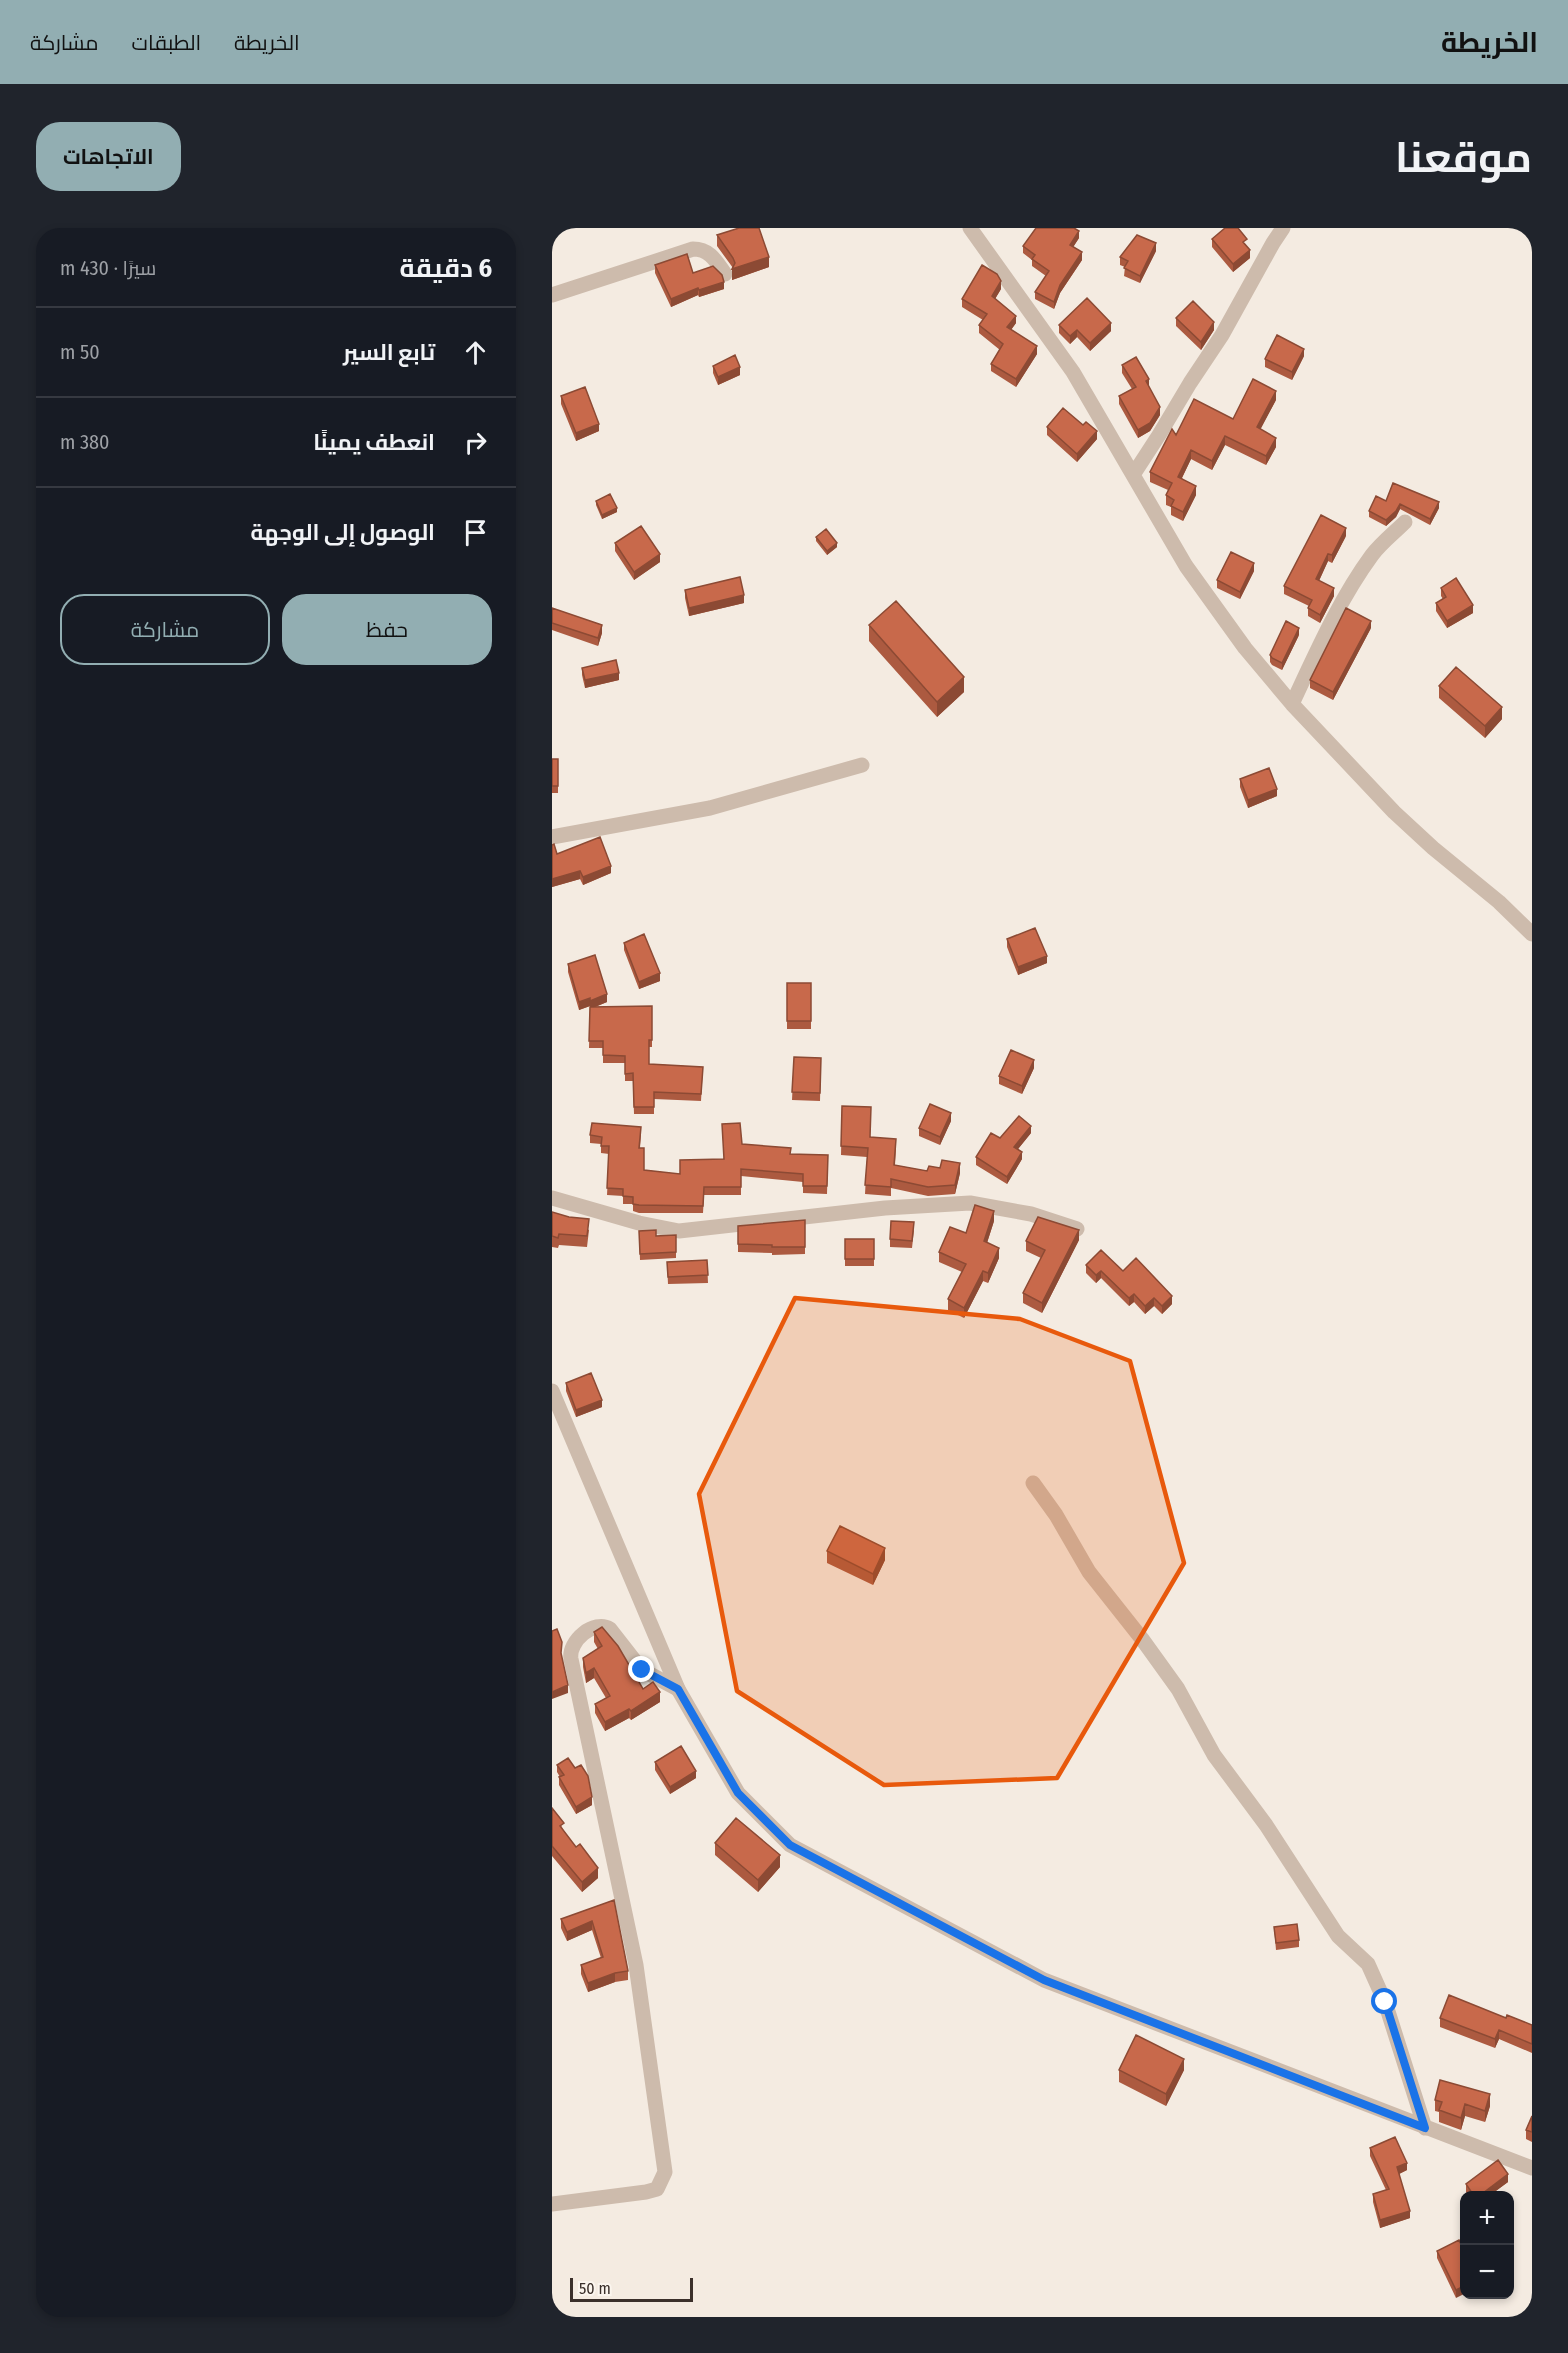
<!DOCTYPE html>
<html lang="ar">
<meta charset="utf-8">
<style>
:root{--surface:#171b24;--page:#20242c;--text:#f1f3f6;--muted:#9ea1a6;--line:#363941;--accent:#92aeb2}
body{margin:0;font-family:"Fira Sans Condensed",Cairo,sans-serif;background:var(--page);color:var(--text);direction:rtl}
.controls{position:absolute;right:18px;bottom:18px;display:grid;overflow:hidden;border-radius:12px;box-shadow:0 3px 9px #0003}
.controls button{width:54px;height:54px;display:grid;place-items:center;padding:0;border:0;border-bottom:2px solid var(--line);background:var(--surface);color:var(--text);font:30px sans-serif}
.scale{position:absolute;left:18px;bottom:15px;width:123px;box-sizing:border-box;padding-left:6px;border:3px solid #3b302b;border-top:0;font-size:16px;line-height:21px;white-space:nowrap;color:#3b302b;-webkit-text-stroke:4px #fbf5ee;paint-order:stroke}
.stop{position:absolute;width:18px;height:18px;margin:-14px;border:4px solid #1a73e8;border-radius:50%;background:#fff}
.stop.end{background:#1a73e8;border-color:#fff;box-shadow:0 2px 6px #0008}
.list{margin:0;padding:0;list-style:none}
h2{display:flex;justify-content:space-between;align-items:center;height:78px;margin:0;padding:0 24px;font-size:26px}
h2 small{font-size:20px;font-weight:400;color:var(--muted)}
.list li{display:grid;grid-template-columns:39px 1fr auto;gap:18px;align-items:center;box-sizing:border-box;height:90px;padding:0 24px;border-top:2px solid var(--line)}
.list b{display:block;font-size:22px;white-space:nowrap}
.list em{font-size:20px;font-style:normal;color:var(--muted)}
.actions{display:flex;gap:12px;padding:18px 24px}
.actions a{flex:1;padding:14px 0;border:2px solid var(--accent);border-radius:24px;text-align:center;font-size:21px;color:var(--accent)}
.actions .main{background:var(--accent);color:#111}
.icon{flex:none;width:33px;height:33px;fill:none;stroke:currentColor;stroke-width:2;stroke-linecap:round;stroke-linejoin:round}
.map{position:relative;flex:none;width:980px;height:2089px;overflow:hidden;direction:ltr;border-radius:24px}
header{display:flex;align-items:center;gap:36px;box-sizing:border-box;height:84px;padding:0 30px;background:var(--accent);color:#111}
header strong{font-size:28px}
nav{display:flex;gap:33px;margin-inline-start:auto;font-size:21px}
.intro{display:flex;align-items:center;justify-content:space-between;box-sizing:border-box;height:144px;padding:0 36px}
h1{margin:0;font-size:42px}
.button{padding:15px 27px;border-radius:24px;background:var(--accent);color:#111;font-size:21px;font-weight:700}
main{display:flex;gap:36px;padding:0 36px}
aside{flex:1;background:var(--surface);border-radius:24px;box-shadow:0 3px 9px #0003}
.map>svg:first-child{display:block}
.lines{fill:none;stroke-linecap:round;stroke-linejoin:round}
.minor{stroke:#cdbbac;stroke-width:15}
.tertiary{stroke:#cdbbac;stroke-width:15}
.wall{fill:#ac5a40}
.shaded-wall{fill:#8c4a34}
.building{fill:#c8694b;stroke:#8c4a34;stroke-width:1.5}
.route{stroke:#1a73e8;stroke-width:8}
.marked{fill:#e8590c;fill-opacity:0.2;stroke:#e8590c;stroke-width:4.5;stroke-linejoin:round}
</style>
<header>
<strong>الخريطة</strong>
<nav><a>الخريطة</a><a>الطبقات</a><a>مشاركة</a></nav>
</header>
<div class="intro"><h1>موقعنا</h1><a class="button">الاتجاهات</a></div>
<main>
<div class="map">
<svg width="980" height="2089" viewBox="0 0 980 2089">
<rect width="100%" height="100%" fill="#f4ebe1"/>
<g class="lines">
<path class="minor" d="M418,0L521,144L634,338L693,420L740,476L842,584L881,620L947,674L980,706
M0,67L141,21C158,21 164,33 173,46
M581,247L607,207L638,155L670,107L721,15L731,0
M740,476C764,425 787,372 820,327C829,315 842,305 853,294
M0,609L158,580L310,537
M0,970L87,995L127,1003L333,980L418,975L479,986L525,1001
M481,1255L504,1287L537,1344L590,1411L626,1461L662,1527L714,1597L786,1708L816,1736L833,1774L873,1900
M0,1976L94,1964L105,1961L113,1944L84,1737L19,1431C16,1413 42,1391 58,1401L90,1442L126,1461"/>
<path class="tertiary" d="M0,1163L126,1461L186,1565L238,1617L492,1752L980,1940"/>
</g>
<path class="wall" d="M165,7L217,39L180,52L181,40L165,18Z
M527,10L521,19L530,32L508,65L502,81L483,71V64L494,48L480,38V32L471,25V18Z
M660,11L695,18L698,30L681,44L660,19Z
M604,23L588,55L572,48L573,39L568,37V29Z
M103,37L141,45L172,61L147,69L146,67L119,79L103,45Z
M449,61L443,71L464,95L459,102L485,126L464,159L439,143V136L448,122L427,105V97L431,92L410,79V71Z
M624,90L662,102L649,122L624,98Z
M507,97L559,103L538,123L525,109L518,116L507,105Z
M752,128L740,152L713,139V131Z
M570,137L597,159L608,187L598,203L586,210L567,176V168L580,161L570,145Z
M161,138L188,147L166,157L161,145Z
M9,168L47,203L24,213L9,176Z
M724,172L708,201L724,219L714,237L673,217L660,242L639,231L630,250L644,267L631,293L619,287V279L614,277V267L616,262L598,254V244L624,207L681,191Z
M495,199L545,211L525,234L495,207Z
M44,273L65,284L50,291L44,277Z
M834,273L887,280L878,297L848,281L844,289L834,298L817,289V283Z
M794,308L780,335L776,333L767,353L782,368L768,395L756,388V380L757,378L732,366V358Z
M264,309L285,319L275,327L264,313Z
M63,315L108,334L82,352L63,323Z
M702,343L688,371L665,360V352Z
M889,360L921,385L895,400L884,383V375L891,371L889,368Z
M133,362L192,375L137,388L133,370Z
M0,380L50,405L46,418L0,402Z
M317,397L412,464L385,489L317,413Z
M819,400L781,472L758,460V452Z
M747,407L730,442L720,437L718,434V427Z
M30,440L67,452L33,460L30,447Z
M887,458L950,491L933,510L887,470Z
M0,531H6V565H0Z
M688,551L725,568L696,580L688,559Z
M0,617L5,626L59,645L31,657L28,651L0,659Z
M455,711L495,735L466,747L455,719Z
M72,715L108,753L87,761L72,722Z
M16,736L55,774L43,779L100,778V819H97V836L151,839L149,873L102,871V886H82L81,853H73V835H51V820H37L38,778L27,782L16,744Z
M235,755H259V801H235Z
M242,829L269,830L268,873L240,872Z
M482,840L470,866L447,856V848Z
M290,878L319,909L344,920L343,937L375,943L408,945L403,966L376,968L339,960V968L313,966L315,929L289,927Z
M399,893L388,917L367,908V900Z
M479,905L466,921L470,931L455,956L424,937V929L448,910Z
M89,906L88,920L92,942L128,946L171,931L190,916L239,926L276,927L275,966L251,965V954L189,948V967H152L151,985H87L81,983V976H71V968L55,967L57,926L49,925V916L38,915V907Z
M0,984L37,1002L35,1019L7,1017L6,1020L0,1019Z
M253,992V1026L220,1027V1025L186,1024V998Z
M442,993L435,1015L447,1030L436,1055L431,1053L412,1090L396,1082V1071L410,1044L387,1034V1024L414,1005Z
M362,1002L360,1020L338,1019V1011Z
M87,1003L104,1008L124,1007V1030L88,1032Z
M293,1011H322V1038H293Z
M527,1012L490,1085L471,1075V1065L489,1030L474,1023V1013Z
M155,1032L156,1055L116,1056L115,1034Z
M534,1037L571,1043L620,1076L610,1086L602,1078L593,1086L582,1074L577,1078L549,1050L544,1055L534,1045Z
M14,1155L50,1179L24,1189L14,1163Z
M275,1323L333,1332L321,1357L275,1335Z
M42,1404L91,1461L108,1474L79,1492L77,1490L53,1503L43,1485V1476L54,1470L42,1450L34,1455L31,1439V1430L46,1421L42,1414Z
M103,1534L144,1550L118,1566L103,1542Z
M5,1537L23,1540L40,1577L24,1586L7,1557V1549H8L5,1544Z
M0,1580L12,1603L46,1650L30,1664L0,1628Z
M163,1615L228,1639L206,1664L163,1627Z
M62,1672L76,1743V1752L63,1754L36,1764L29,1746V1737L49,1730L40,1702L15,1713L9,1700V1691Z
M722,1699L747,1712V1719L724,1722Z
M888,1790H954L980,1797V1825L947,1811L943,1820L888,1799Z
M567,1842H632L614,1878L567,1854Z
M883,1872L938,1878L933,1894L913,1888L909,1902L887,1894V1884L883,1883Z
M980,1888V1914L974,1911V1902Z
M818,1920L855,1942L847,1946L858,1990L828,2000L821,1974V1966L834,1962L818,1928Z
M956,1954L937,1968H916L914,1964V1956Z
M907,2012L904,2070L885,2030V2023Z"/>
<path class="shaded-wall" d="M527,3V10L518,24V17Z
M604,15V23L588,55V48Z
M698,22V30L681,44V36Z
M530,24V32L508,65L502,81V74L508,57Z
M217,29V39L180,52V41Z
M449,53V61L440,76V68Z
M172,54V61L147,69V62Z
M146,60V67L119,79V71Z
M464,88V95L455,107V99Z
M662,94V102L649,122V114Z
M559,95V103L538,123V115Z
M525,102V109L518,116V108Z
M485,118V126L464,159V151Z
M752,121V128L740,152V144Z
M188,139V147L166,157V149Z
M597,151V159L594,161V153Z
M724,163V172L705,208V199Z
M608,179V187L598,203L586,210V202Z
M47,196V203L24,213V205Z
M545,203V211L525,234V226Z
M673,208V217L660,242V233Z
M724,210V219L714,237V228Z
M639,222V231L626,258V249Z
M644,258V267L631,293V284Z
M887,274V280L878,297V291Z
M848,276V281L844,289L834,298V292Z
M65,280V284L50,291V287Z
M794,300V308L780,335V327Z
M285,315V319L275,327V323Z
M108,326V334L82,352V344Z
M776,326V333L764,359V351Z
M702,335V343L688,371V364Z
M782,360V368L768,395V387Z
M192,367V375L137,388V380Z
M921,377V385L895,400V393Z
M819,393V400L781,472V464Z
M50,397V405L46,418V410Z
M747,400V407L730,442V435Z
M67,445V452L33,460V452Z
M412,449V464L385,489V474Z
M950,479V491L933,510V498Z
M725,561V568L696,580V572Z
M59,638V645L31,657V649Z
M28,643V651L0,659V651Z
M495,728V735L466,747V739Z
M108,745V753L87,761V754Z
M55,766V774L38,781V778L27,782V774Z
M482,832V840L470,866V858Z
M399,885V893L388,917V909Z
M479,898V905L462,926V919Z
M470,924V931L455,956V949Z
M408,935V945L403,966V957Z
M442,983V993L432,1024V1013Z
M527,1002V1012L490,1085V1075Z
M447,1020V1030L436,1055V1045Z
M431,1043V1053L412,1090V1080Z
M549,1043V1050L544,1055V1047Z
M582,1066V1074L577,1078V1070Z
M620,1068V1076L610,1086V1078Z
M602,1070V1078L593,1086V1078Z
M50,1172V1179L24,1189V1182Z
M333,1320V1332L321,1357V1346Z
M42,1440V1450L34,1455V1445Z
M16,1457V1465L0,1471V1464Z
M108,1464V1474L79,1492V1483Z
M77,1481V1490L53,1503V1494Z
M144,1543V1550L118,1566V1559Z
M40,1569V1577L24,1586V1579Z
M228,1627V1639L206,1664V1652Z
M46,1640V1650L30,1664V1654Z
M40,1693V1702L15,1713V1704Z
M63,1745V1754L36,1764V1755Z
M947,1802V1811L943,1820V1811Z
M632,1831V1842L614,1878V1866Z
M938,1866V1878L933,1894V1883Z
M913,1876V1888L909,1902V1890Z
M855,1935V1942L845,1947V1939Z
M956,1946V1954L937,1968H927Z
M858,1983V1990L828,2000V1992Z
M912,2058V2066L904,2070V2062Z"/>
<path class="building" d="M187,0H207L217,29L180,41L183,35L181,30L165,7Z
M484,0H522L527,3L518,17L530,24L508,57L502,74L483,64L497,43L480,31L483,27L471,18Z
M673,0H686L695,11L691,14L698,22L681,36L660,11Z
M585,7L604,15L588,48L572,40L576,33L568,29Z
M135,26L141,45L161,38L170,47L172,54L147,62L146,60L119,71L103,37Z
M430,37L445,46L449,53L440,68L464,88L455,99L485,118L464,151L439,136L451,116L427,97L435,86L410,71Z
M535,70L559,95L538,115L525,102L518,108L507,97Z
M641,73L662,94L649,114L624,90Z
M725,107L752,121L740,144L713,131Z
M183,127L188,139L166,149L161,138Z
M584,129L597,151L594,153L608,179L598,195L586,202L567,168L584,159L570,137Z
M701,151L724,163L705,199L724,210L714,228L673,208L660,233L639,222L626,249L644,258L631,284L619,278L622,272L614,267L620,255L598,244L620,201L624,207L642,171L681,191Z
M33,159L47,196L24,205L9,168Z
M511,180L531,197L534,194L545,203L525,226L495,199Z
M841,255L887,274L878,291L848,276L844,283L834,292L817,283L824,268L834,273Z
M58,266L65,280L50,287L44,273Z
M769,287L794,300L780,327L776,326L764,351L782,360L768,387L756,380L760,372L732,358Z
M89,298L108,326L82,344L63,315Z
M274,301L285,315L275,323L264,309Z
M679,324L702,335L688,364L665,352Z
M188,349L192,367L137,380L133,362Z
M904,350L921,377L895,393L884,375L894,369L889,360Z
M344,373L412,449L385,474L317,397Z
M0,380L50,397L46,410L0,395Z
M794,380L819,393L781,464L758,452Z
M734,393L747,400L730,435L720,430L718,427Z
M64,432L67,445L33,452L30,440Z
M904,439L950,479L933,498L887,458Z
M0,531H6V558H0Z
M717,540L725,561L696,572L688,551Z
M48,609L59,638L31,649L28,643L0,651V617L2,616L5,626Z
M483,700L495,728L466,739L455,711Z
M92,706L108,745L87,754L72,715Z
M43,727L55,766L38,773V770L27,774L16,736Z
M235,755H259V793H235Z
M100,778V812H97V836L151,839L149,866L102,864V879H82L81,845L73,846V828L51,827V813H37L38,779Z
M459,822L482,832L470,858L447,848Z
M242,829L269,830L268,865L240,864Z
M378,876L399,885L388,909L367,900Z
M290,878L319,879L318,909L344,911L342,937L375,943L377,938L388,940L390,932L408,935L403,957L376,959L339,951V959L313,957L316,920L289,918Z
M467,888L479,898L462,919L470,924L455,949L424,929L439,905L448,910Z
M40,895L89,899L87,920H92V942L128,946V932L172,931L170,896L188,895L190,916L239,920L238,926L276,927L275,958H251V946L189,941V959H152L151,978L87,977L81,976V969L71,968V961L55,960L57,918H49L50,909L38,907Z
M423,977L442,983L432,1013L447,1020L436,1045L431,1043L412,1080L396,1071L414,1036L387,1024L398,999L414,1005Z
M0,984L17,989L37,991L35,1008L7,1006L6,1010L0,1008Z
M486,989L527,1002L490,1075L471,1065L493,1022L474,1013Z
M253,992V1019H220V1017L186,1016V998Z
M339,993L362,994L360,1013L338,1011Z
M104,1002V1008L124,1007V1024L88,1026L87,1003Z
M293,1011H322V1031H293Z
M549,1022L571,1043L584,1030L620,1068L610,1078L602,1070L593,1078L582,1066L577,1070L549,1043L544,1047L534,1037Z
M155,1032L156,1047L116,1049L115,1034Z
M39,1145L50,1172L24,1182L14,1155Z
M288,1298L333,1320L321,1346L275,1323Z
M50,1399L66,1418L91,1461L101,1454L108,1464L79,1483L77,1481L53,1494L43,1476L58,1468L42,1440L34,1445L31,1430L50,1418L42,1404Z
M5,1401L10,1414L9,1425L16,1457L0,1464V1403Z
M129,1518L144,1543L118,1559L103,1534Z
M16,1530L23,1540L29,1537L36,1548L40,1569L24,1579L7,1549L12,1547L5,1537Z
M0,1580L12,1595L8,1598L24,1619L28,1616L46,1640L30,1654L0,1618Z
M184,1590L228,1627L206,1652L163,1615Z
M62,1672L76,1743L63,1745L36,1755L29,1737L51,1729L40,1693L15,1704L9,1691Z
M745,1696L747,1712L724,1715L722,1699Z
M897,1767L954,1790L955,1787L980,1797V1816L947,1802L943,1811L888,1790Z
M584,1807L632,1831L614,1866L567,1842Z
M888,1852L938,1866L933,1883L913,1876L909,1890L887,1882L890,1874L883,1872Z
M980,1888V1904L974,1902Z
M843,1909L855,1935L845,1939L858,1983L828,1992L821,1966L837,1961L818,1920Z
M946,1932L956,1946L927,1968H922L914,1956Z
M907,2012L912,2023V2058L904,2062L885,2023Z"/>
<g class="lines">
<path class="route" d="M90,1442L126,1461L186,1565L238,1617L492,1752L873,1900L833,1774"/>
</g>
<path class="marked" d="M243,1070L468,1091L578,1133L632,1335L505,1550L332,1557L185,1463L147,1266Z"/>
</svg>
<div class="controls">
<button>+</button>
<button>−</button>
</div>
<div class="scale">50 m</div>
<div class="stop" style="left:833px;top:1774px"></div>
<div class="stop end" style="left:90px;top:1442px"></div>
</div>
<aside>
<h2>6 دقيقة<small>سيرًا · 430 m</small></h2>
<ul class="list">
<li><svg class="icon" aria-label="ahead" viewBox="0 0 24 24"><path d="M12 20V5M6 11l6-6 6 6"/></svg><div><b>تابع السير</b></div><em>50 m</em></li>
<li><svg class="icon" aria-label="right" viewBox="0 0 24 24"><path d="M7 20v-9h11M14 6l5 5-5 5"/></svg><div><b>انعطف يمينًا</b></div><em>380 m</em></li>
<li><svg class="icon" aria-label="arrive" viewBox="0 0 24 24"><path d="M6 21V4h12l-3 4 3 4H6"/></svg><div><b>الوصول إلى الوجهة</b></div></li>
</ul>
<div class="actions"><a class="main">حفظ</a><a>مشاركة</a></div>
</aside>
</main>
